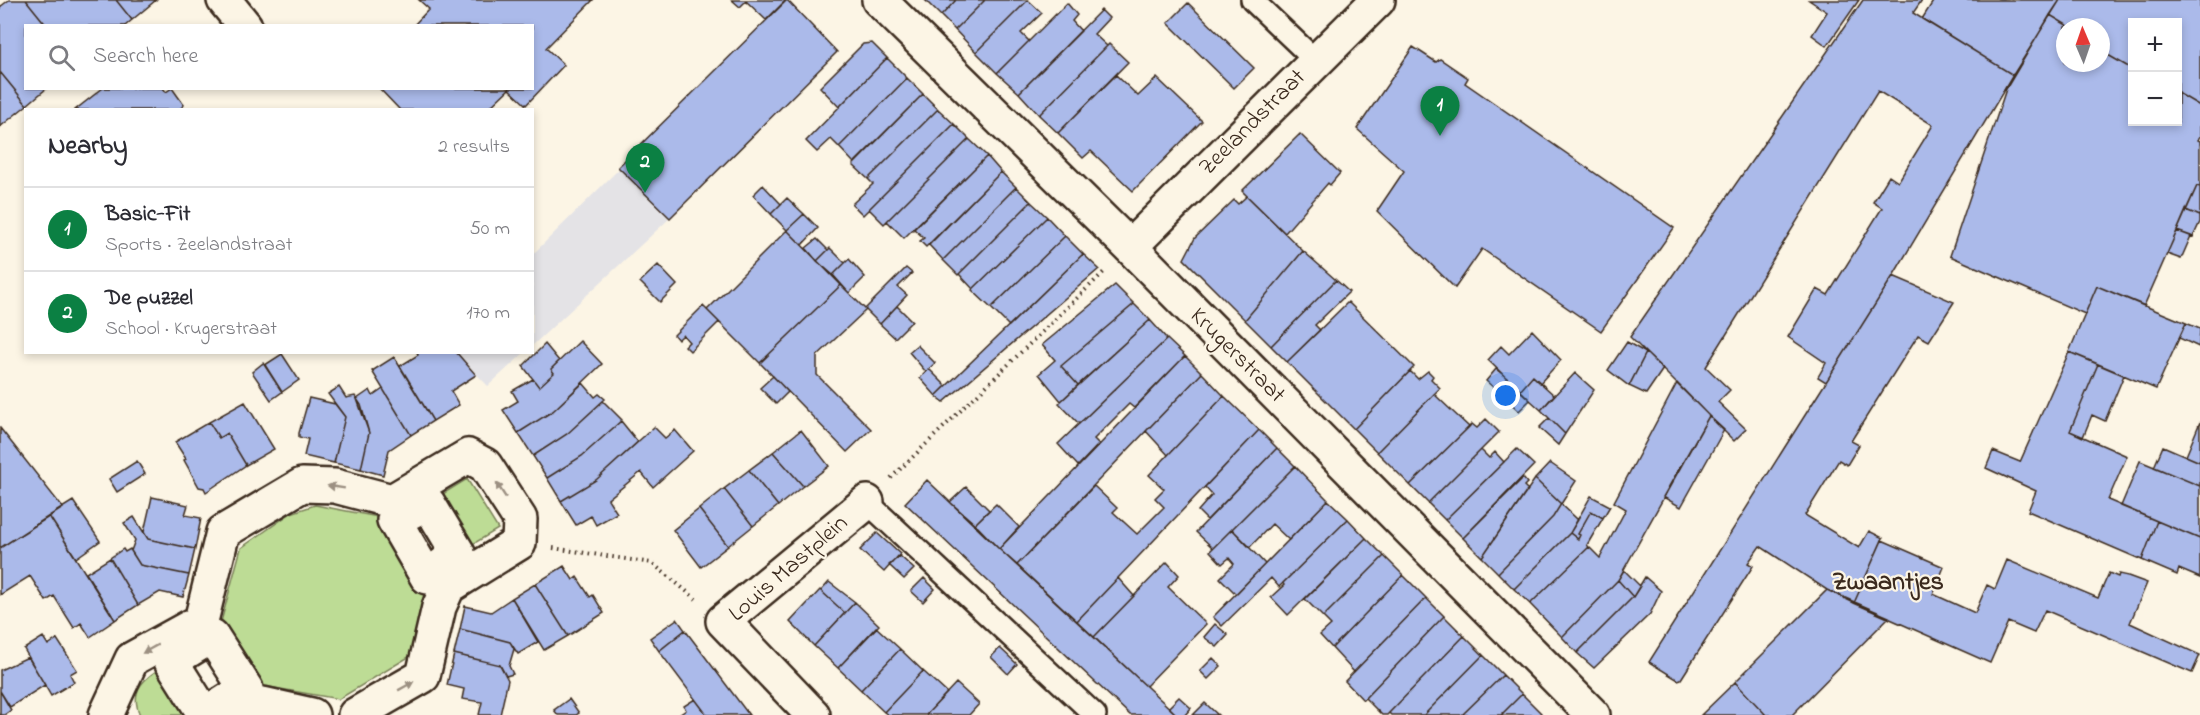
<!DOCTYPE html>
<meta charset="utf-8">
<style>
:root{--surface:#fff;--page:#f7f7f7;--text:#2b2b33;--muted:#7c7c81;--line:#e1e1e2;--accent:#0b8043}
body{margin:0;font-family:"Indie Flower",sans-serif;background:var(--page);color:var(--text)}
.controls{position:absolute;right:18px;top:18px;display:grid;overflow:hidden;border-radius:0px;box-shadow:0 3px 9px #0003}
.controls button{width:54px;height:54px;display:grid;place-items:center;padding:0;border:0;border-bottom:2px solid var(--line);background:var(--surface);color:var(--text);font:30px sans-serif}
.compass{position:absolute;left:2056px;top:18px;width:54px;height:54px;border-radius:50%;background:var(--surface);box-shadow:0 3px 9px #0003;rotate:358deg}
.you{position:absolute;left:1506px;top:396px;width:21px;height:21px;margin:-15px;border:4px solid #fff;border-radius:50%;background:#1a73e8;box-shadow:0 0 0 9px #1a73e833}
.badge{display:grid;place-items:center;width:39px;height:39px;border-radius:50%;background:var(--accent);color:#fff;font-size:20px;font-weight:700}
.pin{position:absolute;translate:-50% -50px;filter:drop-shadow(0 2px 3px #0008)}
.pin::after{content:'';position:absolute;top:32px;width:21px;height:18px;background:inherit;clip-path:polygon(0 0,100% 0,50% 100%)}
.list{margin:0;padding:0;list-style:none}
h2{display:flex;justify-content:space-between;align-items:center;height:78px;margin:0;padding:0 24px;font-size:26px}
h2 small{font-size:20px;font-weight:400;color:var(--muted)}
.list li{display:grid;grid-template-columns:39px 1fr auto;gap:18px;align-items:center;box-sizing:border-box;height:84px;padding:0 24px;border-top:2px solid var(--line)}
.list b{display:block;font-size:22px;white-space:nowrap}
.list p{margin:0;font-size:20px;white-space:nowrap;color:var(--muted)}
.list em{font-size:20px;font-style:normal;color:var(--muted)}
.icon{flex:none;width:33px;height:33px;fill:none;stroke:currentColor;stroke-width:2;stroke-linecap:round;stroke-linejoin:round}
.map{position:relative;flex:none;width:2200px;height:715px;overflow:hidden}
.search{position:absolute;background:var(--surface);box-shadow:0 3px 9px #0003;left:24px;top:24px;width:510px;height:66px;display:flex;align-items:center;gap:15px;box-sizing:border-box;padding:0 21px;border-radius:0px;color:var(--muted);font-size:22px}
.panel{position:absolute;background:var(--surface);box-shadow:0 3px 9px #0003;left:24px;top:108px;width:510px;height:246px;border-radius:0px}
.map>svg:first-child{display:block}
.built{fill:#e4e3e6}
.green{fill:#bddc95;stroke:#7c835a;stroke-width:1.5}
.building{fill:#abbaea;stroke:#3b2a1e;stroke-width:1.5}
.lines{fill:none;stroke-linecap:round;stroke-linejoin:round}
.lane-casing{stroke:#3b2a1e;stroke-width:26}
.street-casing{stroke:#3b2a1e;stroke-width:38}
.path{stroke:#3b2a1e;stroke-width:4;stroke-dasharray:1.5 4.5;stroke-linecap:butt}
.lane{stroke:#fcf5e5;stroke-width:21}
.street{stroke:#fcf5e5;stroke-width:33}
.oneway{fill:#9c9082}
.labels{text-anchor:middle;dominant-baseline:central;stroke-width:4.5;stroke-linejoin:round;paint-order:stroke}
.street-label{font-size:24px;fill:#3b2a1e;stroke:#fcf5e5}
.neighbourhood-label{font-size:26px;font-weight:bold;fill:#3b2a1e;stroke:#fcf5e5}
</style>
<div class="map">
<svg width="2200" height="715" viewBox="0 0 2200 715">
<rect width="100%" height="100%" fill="#fcf5e5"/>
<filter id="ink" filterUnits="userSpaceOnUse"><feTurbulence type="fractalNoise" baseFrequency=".0167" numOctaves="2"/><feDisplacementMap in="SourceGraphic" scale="12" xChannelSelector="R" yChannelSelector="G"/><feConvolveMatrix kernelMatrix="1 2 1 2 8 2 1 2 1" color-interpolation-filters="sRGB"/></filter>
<g filter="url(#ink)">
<path class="built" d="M787,0L837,52L670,218L533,345V254L619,169L618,167Z
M456,353H524L488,386Z"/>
<path class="green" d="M467,479L498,529L458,553L428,503Z
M315,505L394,520L427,577L412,655L339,699L257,685L212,636L221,622L241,548L291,513Z
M171,661L205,715H140C127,686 150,675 171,661Z"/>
<path class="building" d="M9,0H26L47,26H26V88H47L27,105L0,72V7Z
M26,0H116L132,20L125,26H47Z
M116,0H156L132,20Z
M419,0H593L546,48L564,65L526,105L509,89L487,110H400L379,88H532V26H413L429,9Z
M732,0H783L785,1L766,20L746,1L740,7Z
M787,0L837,52L670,218L618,167Z
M925,0H956L941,16Z
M956,0H985L955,30L941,16Z
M985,0H1028L976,52L955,30Z
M1028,0L1042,13L1021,33L1029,41L997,73L976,52Z
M1809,0H1859L1827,46L1812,35L1827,12Z
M1863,0H1922L1913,13L2013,75L1893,276L1826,382L1818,377L1826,363L1788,337L1817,289L1828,295L1882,208L1873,202L1889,176L1898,182L1933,125L1878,91L1706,367L1730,390L1718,402L1746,429L1734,441L1630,337Z
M1934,0H2060L2013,75L1922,19Z
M2060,0H2200V106L2178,93V22H2132V69L2101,51V27H2070L2050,15Z
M1067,3L1077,15L1072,21L1081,31L1019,93L997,73Z
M1188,3L1254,68L1234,88L1168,23Z
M1101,10L1109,18L1094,34L1107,46L1039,115L1019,93Z
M2050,15L2070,27H2065V63H2101V51L2132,69V122H2178V93L2200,106V136L2198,140L2200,141V187L2197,186L2144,306L2097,286L2085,314L1950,256L2006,89Z
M872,43L887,58L839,107L820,87L863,44Z
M1109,44L1128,62L1058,133L1039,115Z
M1413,47L1436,62L1440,59L1468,78L1465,83L1674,228L1601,331L1482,249L1455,288L1377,211L1404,171L1357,129Z
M887,58L907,78L839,147L831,139L817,152L806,141Z
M0,72L27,105L0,127Z
M1116,75L1138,96L1157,78L1202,121L1133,191L1091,151L1083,158L1058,133Z
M907,78L923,94L854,163L839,147Z
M103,88H163L166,92L172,88L184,105L179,110H75Z
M923,94L938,109L868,179L853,165Z
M938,109L954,124L863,215L852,204L873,184L868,179Z
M954,124L969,139L884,224L869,209Z
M1300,134L1340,173L1330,185L1328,183L1285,233L1242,191Z
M969,139L987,156L904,238L887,221Z
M987,156L1001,172L926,247L920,241L924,238L914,229Z
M1001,172L1016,187L943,260L929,245Z
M763,185L781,204L771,214L753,195Z
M2197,186L2200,187V216L2186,210Z
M1016,187L1031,202L958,275L943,260Z
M1247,196L1303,251L1245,320L1184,259L1195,238L1234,200L1238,204Z
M787,198L804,214L787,230L771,214Z
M1031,202L1047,217L973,289L959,274Z
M2186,210L2200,216V222L2193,237L2177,231Z
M804,214L818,228L802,245L787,230Z
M1047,217L1065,236L991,308L972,290Z
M787,230L841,285L760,363L707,310Z
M2177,231L2191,236L2181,259L2167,254Z
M1065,236L1083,254L1009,326L991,308Z
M817,239L828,250L817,261L806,248Z
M830,248L845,263L833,275L817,261Z
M1303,251L1336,280L1271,346L1245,320Z
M1083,254L1099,269L944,402L936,396Z
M849,259L865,277L849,293L833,275Z
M658,265L677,285L660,302L640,282Z
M906,268L912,273L898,287L907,295L880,324L865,309Z
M1893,276L1954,302L1929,341L1918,335L1851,441L1859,445L1847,465L1839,460L1805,515L1859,548L1869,531L1883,538L1854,603L1827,590L1760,546L1748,563L1753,566L1681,679L1678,680L1649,662Z
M1336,280L1349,292L1315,325L1320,330L1287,362L1271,346Z
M841,285L866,310L817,356V375L871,429L847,452L760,363Z
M1115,285L1134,304L1061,366L1078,385L1061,401L1039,374L1055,360L1042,345Z
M2097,286L2186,323L2156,389L2069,352Z
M1348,302L1414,367L1354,429L1287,362Z
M1134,304L1150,320L1078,385L1061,366Z
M703,306L719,322L690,351L685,346L689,342L683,335L678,340L674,335Z
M897,306L912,321L895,338L880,324Z
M1150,320L1167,339L1079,424L1059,403Z
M2186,323L2200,329L2199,347L2179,338Z
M1532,330L1561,360L1540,383L1533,376L1520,391L1488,360L1501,346L1509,354Z
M1167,339L1185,356L1134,408L1129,404L1094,439L1099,444L1078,466L1058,444Z
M580,341L602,364L553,411L518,433L503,410L518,401L512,391L533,379L539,387L554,373L551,369Z
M1627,342L1646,353L1629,386L1608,370Z
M545,344L559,361L551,369L554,373L539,387L523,366Z
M917,345L935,363L926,372L909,352Z
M417,352H456L476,375L451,391L459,405L433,421L400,366L418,355Z
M2069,352L2098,364L2070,431L2127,456L2108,500L2157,521L2142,560L2028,511L2036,491L1986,468L1993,451L2020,462Z
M1646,353L1663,369L1646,394L1629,386Z
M282,354L299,380L282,392L265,365Z
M1185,356L1202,373L1017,565L999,549Z
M394,357L433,421L411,435L372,371Z
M263,363L282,392L271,400L252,372Z
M2098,364L2124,375L2105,421L2092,415L2083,437L2070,431Z
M929,369L946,386L936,396L920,378Z
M1496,369L1513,383L1502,395L1486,381Z
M1410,371L1418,379L1428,371L1433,376L1431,379L1440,388L1377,452L1354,429Z
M1202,373L1224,396L1168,455L1146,431Z
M1575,373L1594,390L1565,434L1541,410Z
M773,376L788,392L776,404L760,388Z
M1533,376L1554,395L1541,410L1520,391Z
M583,383L595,397L599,394L605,399L567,434L533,456L518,433L553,411Z
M1513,383L1530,400L1519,411L1502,395Z
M1677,383L1709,416L1618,580L1562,637L1530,604L1589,547L1600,558L1626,509L1614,502Z
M339,387L346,398L355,396L361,405L369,433L361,469L334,463L345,417L328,394Z
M383,389L411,435L389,450L383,475L361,469L369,433L357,399L370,390L373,396Z
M1434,394L1469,427L1410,485L1377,452Z
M1224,396L1259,430L1077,621L1017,565L1094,486L1117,508L1113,512L1137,534L1164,507L1155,498L1164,489L1149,475Z
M309,398L335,404L345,417L334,463L304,456L308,439L299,437V433Z
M603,401L622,420L582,456L547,478L533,456L567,434Z
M245,402L274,449L246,465L227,433L219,438L209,422Z
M1709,416L1724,430L1681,507L1663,497Z
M1549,418L1565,434L1558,445L1539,428Z
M1486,419L1499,432L1428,503L1410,485L1472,424L1477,428Z
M621,421L638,442L596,480L561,501L547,478L582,456Z
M209,422L219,438L227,433L246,465L206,492L204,488L199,487L184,460L186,459L175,442Z
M2200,422V462L2186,456Z
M654,427L665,438L675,430L693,451L653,487L641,472L608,499L617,513L596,525L591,516L576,525L561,501L596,480Z
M0,428L63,508L0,548Z
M801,430L829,466L803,486L773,452Z
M1259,430L1277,448L1207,520L1198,511L1212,495L1205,487Z
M2163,446L2200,462V486L2154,467Z
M1277,448L1295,466L1213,548L1196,532Z
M1517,449L1534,465L1463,538L1445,520Z
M1481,450L1489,458L1495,452L1504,462L1445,520L1428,503Z
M773,452L803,486L778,506L749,470Z
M137,461L145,474L117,492L109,479Z
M2140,461L2200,486V539L2121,506Z
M1550,463L1576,481L1561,504L1535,479Z
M1295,466L1328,500L1289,540L1272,524L1250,547L1232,529Z
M749,470L778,506L753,526L724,489Z
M1523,478L1527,483L1524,486L1528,490L1482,557L1463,538Z
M1535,479L1561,504L1553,517L1498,573L1482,557Z
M927,480L999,549L1177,715H1130L905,503Z
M966,487L989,510L975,524L950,502Z
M724,489L753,526L728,546L699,509Z
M1591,496L1610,506L1603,518L1591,511L1578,534L1580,535L1578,539L1570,533Z
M152,497L188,505L185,515L201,518L195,549L148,539L144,532Z
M1328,500L1348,519L1279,587L1271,578L1222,626L1213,617Z
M73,501L100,541L76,558L49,516Z
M996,504L1019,527L999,549L975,524Z
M1561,504L1578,520L1570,533L1514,589L1498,573L1553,517Z
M699,509L728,546L701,567L673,530Z
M1591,511L1603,518L1587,545L1589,547L1530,604L1514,589L1570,533L1578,539L1580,535L1578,534Z
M49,516L115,620L90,637L81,623L74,628L54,596L46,601L30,576L0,595V548Z
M134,517L148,539L195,549L189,575L140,565L131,551L135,540L124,523Z
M1348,519L1366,538L1288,615L1271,597L1284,585L1283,583Z
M2157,521L2200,539V578L2179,569L2177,575L2142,560Z
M1232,529L1265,564L1236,594L1220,578L1234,564L1229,558L1222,564L1210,551Z
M877,533L900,554L884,572L860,550Z
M1366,538L1384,556L1323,617L1305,599Z
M1882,540L1944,567L1933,594L1975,613L1987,585L1995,589L2007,560L2098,598L2109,573L2118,577L2119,574L2128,576L2147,583L2130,623L2200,655L2192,673L2045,610L2034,633L2008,622L1990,663L1854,603Z
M123,549L125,552L130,549L140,565L189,575L183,597L160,592L138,605L110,558Z
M900,556L914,569L904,579L889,565Z
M1384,556L1403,575L1332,648L1320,635L1331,625L1323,617Z
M110,558L138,605L115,620L86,573Z
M1167,562L1179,575L1168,587L1206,624L1146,686L1094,637Z
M564,566L573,580L577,577L590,597L593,595L604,613L568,636L535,584Z
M1624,570L1640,586L1633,597L1618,580Z
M1403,575L1426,598L1354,672L1332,648Z
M1645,577L1661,591L1650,614L1594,668L1577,653L1633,597Z
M924,578L935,589L923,602L911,591Z
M1118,578L1134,596L1094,637L1077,621Z
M1618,580L1633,597L1577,653L1562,637Z
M829,582L855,602L845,613L821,591Z
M535,584L568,636L544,650L512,598Z
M820,590L845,613L814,646L790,622Z
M1827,590L1889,617L1792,715H1766L1735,682Z
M512,598L538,642L518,654L510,642L460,629L465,606L491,612Z
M1426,598L1444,616L1363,700L1345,681Z
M855,602L879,625L838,668L814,646Z
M1444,616L1464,636L1387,715H1382L1365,698Z
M677,619L685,630L659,651L650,638Z
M1215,624L1228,635L1217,647L1204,637Z
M876,627L900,649L861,690L838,668Z
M460,629L510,642L514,649L509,666L513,674L506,676L500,665L454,654Z
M685,630L749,715H707L659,651Z
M1464,636L1483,655L1424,715H1391L1389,713Z
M43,637L48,645L57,639L77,670L70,674L74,682L51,696L24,649Z
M1000,648L1017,664L1008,674L991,657Z
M900,649L923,671L884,712L861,690Z
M454,654L500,665L508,680L500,715H479L482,702L462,699L464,689L447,685Z
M1483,655L1503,675L1462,715H1424Z
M28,657L45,685L10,707L0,691V670Z
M1213,658L1221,666L1208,679L1200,671Z
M923,671L947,693L926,715H888L884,712Z
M1503,675L1522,694L1501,715H1462Z
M1735,682L1766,715H1701Z
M956,683L979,704L969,715H926Z
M0,691L11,710L4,715H0Z
M1522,694L1541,713L1539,715H1501Z
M1179,697L1191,708L1185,715H1177L1169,707Z
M569,699L579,713L576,715H558L554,710Z
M695,699L707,715H679L686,710L684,706Z
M1205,703L1218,715H1193Z"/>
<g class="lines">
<g class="lane-casing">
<path id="lane" d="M1252,0L1316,61
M867,502L1095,715"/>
</g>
<g class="street-casing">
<path id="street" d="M224,0L245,26
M879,0L1130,247L1593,715
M1130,247L1378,0
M428,503L458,553L427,577L394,520Z
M212,636L246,689L205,715L171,661Z
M106,715L132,659L201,621L223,532L302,485L335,486L392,501L468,456L485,465L520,519L519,543L448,587L439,607L423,676L355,715
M243,715L263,704L312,715
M813,715L723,621L867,502"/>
</g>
<path class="path" d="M891,478L1105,271
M553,548L652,563L696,599"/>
<use href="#lane" class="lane"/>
<use href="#street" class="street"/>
</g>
<defs><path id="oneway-solid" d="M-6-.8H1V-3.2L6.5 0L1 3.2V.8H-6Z" transform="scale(1.5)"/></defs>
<g class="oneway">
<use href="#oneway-solid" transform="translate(336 487) rotate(-171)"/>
<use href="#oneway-solid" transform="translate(501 490) rotate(-123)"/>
<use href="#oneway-solid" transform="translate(150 649) rotate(151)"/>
<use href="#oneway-solid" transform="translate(406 686) rotate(-29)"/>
</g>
</g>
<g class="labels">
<g class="street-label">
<text transform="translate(1253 123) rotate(-45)">Zeelandstraat</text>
<text transform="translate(1237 356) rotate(45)">Krugerstraat</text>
<text transform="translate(789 569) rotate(-41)">Louis Mastplein</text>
</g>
<g class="neighbourhood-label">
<text x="1888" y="583">Zwaantjes</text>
</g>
</g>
</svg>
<div class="controls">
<button>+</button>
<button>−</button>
</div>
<svg class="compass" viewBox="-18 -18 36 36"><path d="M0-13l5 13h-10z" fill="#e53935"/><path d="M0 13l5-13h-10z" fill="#7c7c81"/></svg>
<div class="you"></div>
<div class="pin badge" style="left:1440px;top:136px">1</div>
<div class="pin badge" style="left:645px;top:193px">2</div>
<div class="search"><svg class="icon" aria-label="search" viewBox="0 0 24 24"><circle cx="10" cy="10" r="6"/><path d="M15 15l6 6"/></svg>Search here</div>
<section class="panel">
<h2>Nearby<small>2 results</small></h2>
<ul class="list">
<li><span class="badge">1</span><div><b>Basic-Fit</b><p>Sports · Zeelandstraat</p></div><em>50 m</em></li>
<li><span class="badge">2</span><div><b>De puzzel</b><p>School · Krugerstraat</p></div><em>170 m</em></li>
</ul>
</section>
</div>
